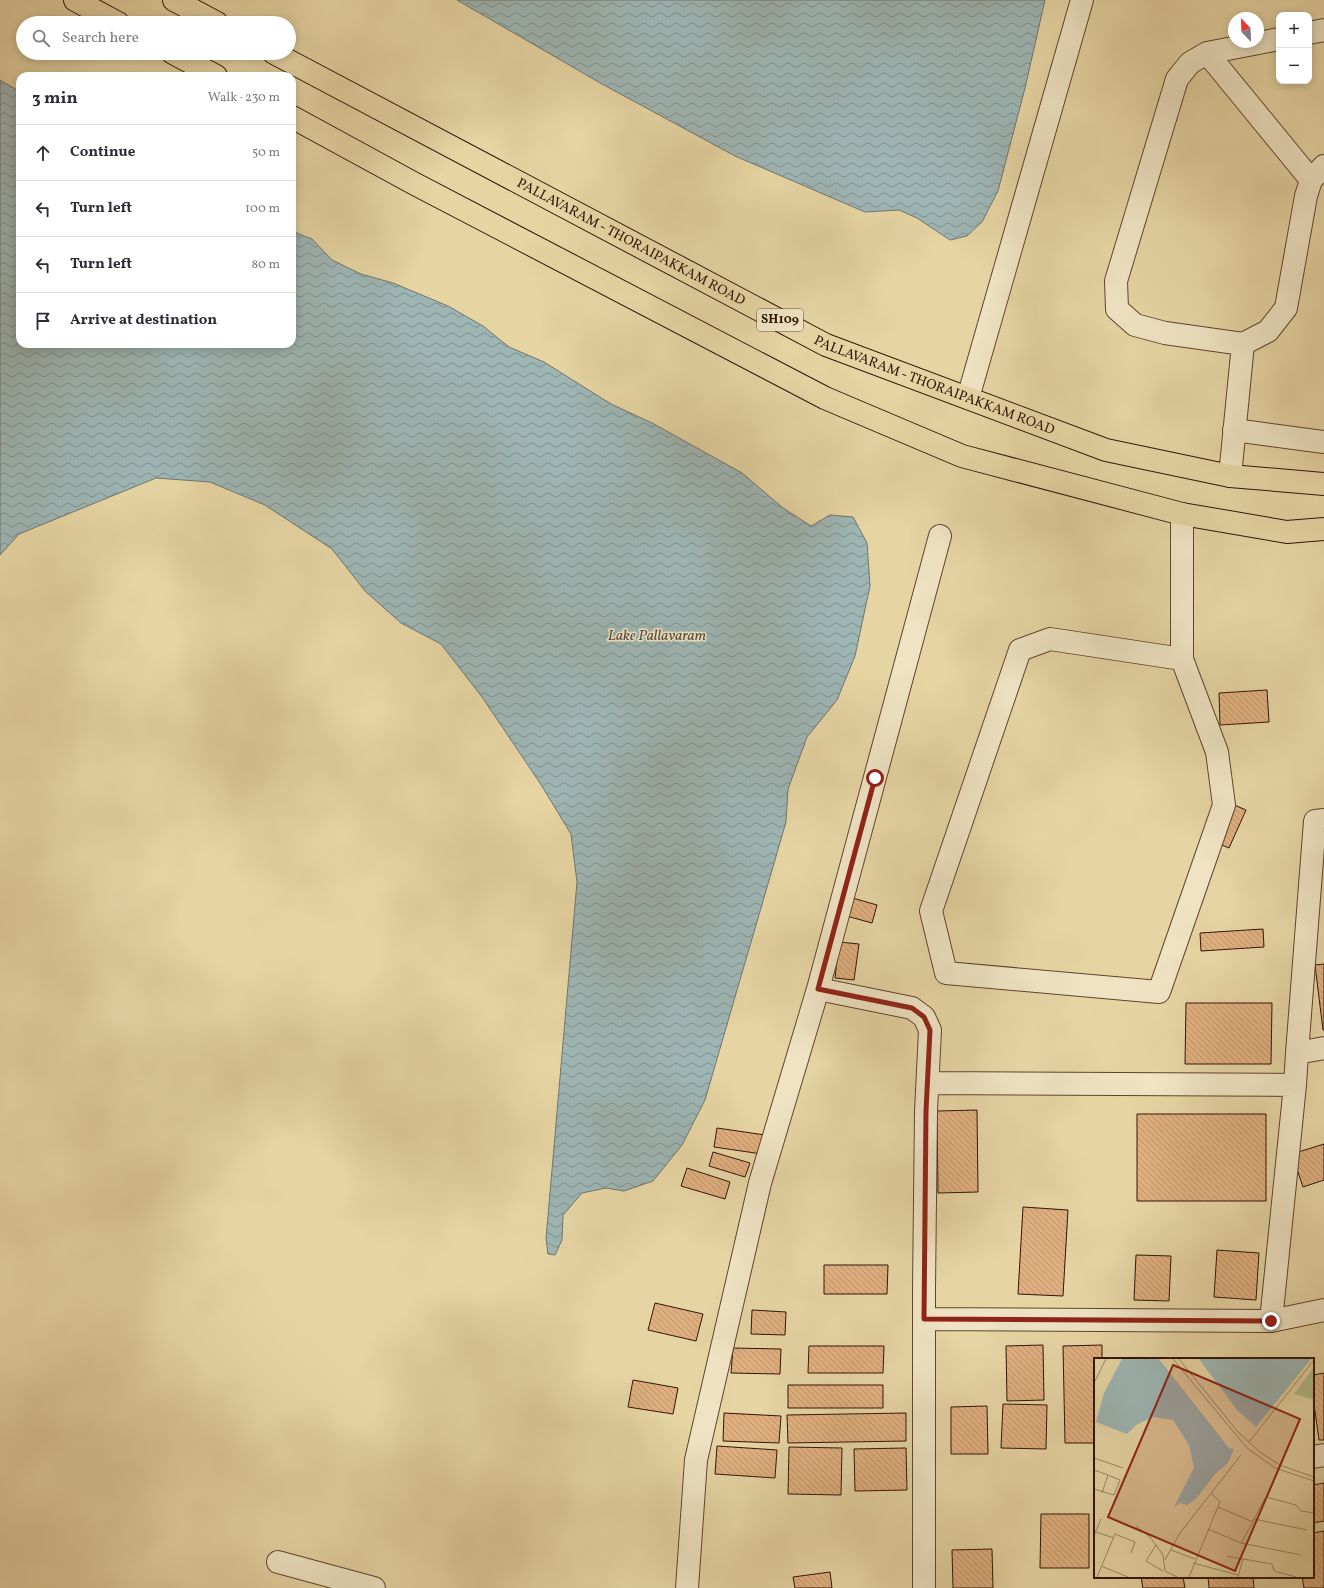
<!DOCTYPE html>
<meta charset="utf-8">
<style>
:root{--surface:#fff;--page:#f7f7f7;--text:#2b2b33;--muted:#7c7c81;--line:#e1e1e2}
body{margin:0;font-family:Vollkorn,serif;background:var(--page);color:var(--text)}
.controls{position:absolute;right:12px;top:12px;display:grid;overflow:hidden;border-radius:8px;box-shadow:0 2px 10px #0003}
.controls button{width:36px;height:36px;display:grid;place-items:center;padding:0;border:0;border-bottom:1px solid var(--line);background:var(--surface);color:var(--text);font:20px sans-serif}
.compass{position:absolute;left:1228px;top:12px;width:36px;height:36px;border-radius:50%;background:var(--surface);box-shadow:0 2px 10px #0003;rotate:337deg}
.stop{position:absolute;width:12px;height:12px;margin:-9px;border:3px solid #8f2418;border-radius:50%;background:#fff}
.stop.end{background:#8f2418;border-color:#fff;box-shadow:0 1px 4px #0008}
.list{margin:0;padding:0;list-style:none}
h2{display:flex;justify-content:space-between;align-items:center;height:52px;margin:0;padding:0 16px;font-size:17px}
h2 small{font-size:13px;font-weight:400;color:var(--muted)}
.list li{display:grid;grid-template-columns:26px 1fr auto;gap:12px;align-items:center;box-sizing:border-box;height:56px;padding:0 16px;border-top:1px solid var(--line)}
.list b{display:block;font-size:15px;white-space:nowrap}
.list em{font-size:13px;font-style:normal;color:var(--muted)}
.icon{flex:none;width:22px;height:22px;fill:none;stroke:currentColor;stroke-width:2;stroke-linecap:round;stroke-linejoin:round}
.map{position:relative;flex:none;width:1324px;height:1588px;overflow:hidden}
.search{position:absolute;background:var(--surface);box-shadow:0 2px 10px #0003;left:16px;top:16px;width:280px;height:44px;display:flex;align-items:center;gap:10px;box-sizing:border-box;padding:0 14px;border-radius:22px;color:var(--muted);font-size:15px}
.panel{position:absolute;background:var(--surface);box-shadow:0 2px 10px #0003;left:16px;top:72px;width:280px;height:276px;border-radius:12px}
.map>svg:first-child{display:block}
.water{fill:url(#water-waves);stroke:#72756f}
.building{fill:url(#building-back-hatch);stroke:#321408}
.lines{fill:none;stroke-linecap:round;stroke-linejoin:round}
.minor-casing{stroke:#5f442f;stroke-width:24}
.major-casing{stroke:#321408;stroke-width:24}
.minor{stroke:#efe3c3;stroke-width:22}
.major{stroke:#e6d4a3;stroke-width:22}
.route{stroke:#8f2418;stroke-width:5}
.labels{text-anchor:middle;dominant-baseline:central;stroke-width:3;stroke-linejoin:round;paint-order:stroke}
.shield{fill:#efe3c3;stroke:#6b5240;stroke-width:1}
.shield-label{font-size:13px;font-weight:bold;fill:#321408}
.street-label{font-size:14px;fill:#321408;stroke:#efe3c3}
.water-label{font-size:15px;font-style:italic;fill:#574c44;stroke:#efe3c3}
.inset-road{fill:none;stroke:#9e8765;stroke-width:1}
.view{fill:#8f2418;fill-opacity:0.15;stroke:#8f2418;stroke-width:2}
.inset-edge{fill:none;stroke:#321408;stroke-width:2}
</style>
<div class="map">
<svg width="1324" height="1588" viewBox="0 0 1324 1588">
<defs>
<pattern id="water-waves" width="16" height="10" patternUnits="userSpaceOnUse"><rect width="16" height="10" fill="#9db5b3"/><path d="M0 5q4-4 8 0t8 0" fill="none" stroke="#819290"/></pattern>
<pattern id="building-back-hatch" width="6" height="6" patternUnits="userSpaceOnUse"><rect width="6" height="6" fill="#e0af7f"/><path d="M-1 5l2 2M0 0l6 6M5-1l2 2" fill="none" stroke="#c1966c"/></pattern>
</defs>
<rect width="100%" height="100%" fill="#e6d4a3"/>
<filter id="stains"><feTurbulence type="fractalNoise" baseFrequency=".005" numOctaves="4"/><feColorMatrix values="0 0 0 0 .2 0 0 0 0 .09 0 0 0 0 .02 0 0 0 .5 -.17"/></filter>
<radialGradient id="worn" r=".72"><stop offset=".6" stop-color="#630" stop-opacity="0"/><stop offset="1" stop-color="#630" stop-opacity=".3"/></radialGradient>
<path class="water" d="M457,0H1045L1025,88L998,191L982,222L967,236L950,240L917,218L899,210L865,212L735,156L602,84Z
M0,80L20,92V344H292V231L312,239L332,260L361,274L393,283L448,306L483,326L509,347L544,362L611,404L652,423L742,473L783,508L811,526L830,515L853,517L867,543L870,586L855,656L837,700L807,737L788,789L786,822L705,1100L682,1145L653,1181L624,1191L606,1188L582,1193L563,1215L562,1240L555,1255L548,1254L546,1239L577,882L571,834L540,783L482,697L441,644L401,623L365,591L332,549L265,505L210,482L156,478L19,534L0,555Z"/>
<path class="building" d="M1267,690L1269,722L1220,725L1219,693Z
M1232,804L1246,810L1229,848L1215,842Z
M849,897L877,905L872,923L843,915Z
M1263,929L1264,947L1201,951L1200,933Z
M839,942L859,944L854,980L835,978Z
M1324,964V1030H1323L1315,965Z
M1186,1003H1272L1271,1064H1185Z
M977,1110L978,1192L938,1193L937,1111Z
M1137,1114H1266V1201H1137Z
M717,1128L765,1135L762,1154L714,1147Z
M1324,1144V1180L1303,1187L1292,1154Z
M713,1152L750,1163L745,1177L709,1166Z
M687,1168L730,1182L725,1199L681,1186Z
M1023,1207L1068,1210L1063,1296L1018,1294Z
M1217,1250L1259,1253L1256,1300L1214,1297Z
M1136,1255L1171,1256L1169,1301L1134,1300Z
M824,1265H888L887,1294H824Z
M655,1303L703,1314L696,1341L648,1330Z
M752,1310L786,1312L785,1335L751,1334Z
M1043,1345L1044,1400L1007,1401L1006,1346Z
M1102,1345V1359H1095V1443H1065L1063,1346Z
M809,1346H884L883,1373H808Z
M733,1348L781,1349L780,1374L731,1373Z
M1324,1373V1440H1319L1313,1397V1375Z
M633,1380L678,1388L673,1414L628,1407Z
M788,1385H883V1408H788Z
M1003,1404L1047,1405L1046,1449L1001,1448Z
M987,1406L988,1454H951V1407Z
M724,1413L781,1416L779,1443L723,1441Z
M906,1413V1441L788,1443L787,1415Z
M717,1446L777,1450L775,1478L715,1474Z
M789,1447L842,1448L841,1495L788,1494Z
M906,1448L907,1490L855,1491L854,1449Z
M1324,1483V1521L1313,1523V1485Z
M1041,1514H1089V1568H1040Z
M1324,1531V1588H1304L1302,1577H1313V1533Z
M992,1549L993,1588H953L952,1550Z
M830,1572L832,1588H795L793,1577Z
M1141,1577H1183L1185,1588H1143Z
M1208,1577H1253L1254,1588H1209Z"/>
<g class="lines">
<g class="minor-casing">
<path id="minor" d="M1309,33L1324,30
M1279,39L1207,53L1190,63L1177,79L1116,281L1117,309L1135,325L1165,333L1243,344L1268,331L1286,308L1306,196L1311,180L1324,166
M1207,53L1311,180
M968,398L1082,0
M1234,430L1324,442
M1230,476L1243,344
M1182,659L1050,639L1020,650L931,911L946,973L1159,992L1224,805L1217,752L1182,659V514
M818,989L912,1008L924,1017L930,1030L926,1111L924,1288V1588
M1297,1053L1315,821L1324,820
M928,1083L1295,1085L1297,1053L1324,1048
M924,1319L1271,1321L1324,1310
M1271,1321L1295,1085
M1313,1457L1324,1455
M278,1562L374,1588
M687,1588L696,1460L760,1183L818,989L940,536"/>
</g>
<g class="major-casing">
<g id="major">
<path d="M75,0L118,23"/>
<path d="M174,0L217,23"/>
<path d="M173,53L216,76"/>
<path id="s1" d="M274,53L826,345L1106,450L1230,476L1324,484"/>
<path d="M292,117L415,184L825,398L962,456L1182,514L1287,532L1324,529"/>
</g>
</g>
<use href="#minor" class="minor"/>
<use href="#major" class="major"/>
</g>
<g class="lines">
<path class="route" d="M875,778L818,989L912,1008L924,1017L930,1030L926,1111L924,1319L1271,1321"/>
</g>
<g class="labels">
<rect class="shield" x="757" y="309" width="46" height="22" rx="3"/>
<g class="shield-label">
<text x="780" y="320">SH109</text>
</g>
<g class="street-label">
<text stroke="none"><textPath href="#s1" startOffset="404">PALLAVARAM - THORAIPAKKAM ROAD</textPath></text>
<text stroke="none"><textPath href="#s1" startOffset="740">PALLAVARAM - THORAIPAKKAM ROAD</textPath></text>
</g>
<g class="water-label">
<text x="657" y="636">Lake Pallavaram</text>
</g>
</g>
<g transform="translate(1094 1358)">
<rect width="220" height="220" fill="#e6d4a3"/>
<path d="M220,9V42L200,36Z" fill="#b2bd88"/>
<path d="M28,1H65L135,90L140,91L134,105L122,115L102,141L93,147L86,145L80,149L100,110L95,87L79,62L59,59L42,67L33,76L2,64L10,35ZM105,1H217L162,69L143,52Z" fill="#9db5b3"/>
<path class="inset-road" d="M79,1L153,90L181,110L220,123M85,1L144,74L167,95L186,107L220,119M0,25L12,1M155,84L220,2M0,100L29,110M0,112L14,117L8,135M0,131L20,137L26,122L14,117M124,149L159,164L160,161L213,172M160,161L172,139L202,147L207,153L220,155M42,168L56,179L69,197L71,213L83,219M114,171L147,185L207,197M2,174L20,180M0,177L7,161M147,185L159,164M62,187L52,203L69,213M77,192L101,201M133,198L149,201M71,202L86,175L147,97M99,205L144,217M7,208L34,219M3,219L21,176L41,184L37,195M95,219L126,144L117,135M144,219L149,201L178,206L180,213L202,219"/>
<path class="view" d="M79,7L206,61L141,213L14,159Z"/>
<rect width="220" height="220" class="inset-edge"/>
</g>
<rect width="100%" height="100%" filter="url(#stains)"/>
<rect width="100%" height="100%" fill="url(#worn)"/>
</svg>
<div class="controls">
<button>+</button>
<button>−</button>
</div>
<svg class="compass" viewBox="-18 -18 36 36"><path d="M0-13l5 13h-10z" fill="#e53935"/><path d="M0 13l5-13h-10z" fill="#7c7c81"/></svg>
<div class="stop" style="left:875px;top:778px"></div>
<div class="stop end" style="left:1271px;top:1321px"></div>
<div class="search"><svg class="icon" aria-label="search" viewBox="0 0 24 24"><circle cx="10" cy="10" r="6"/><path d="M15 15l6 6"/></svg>Search here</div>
<section class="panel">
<h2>3 min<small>Walk · 230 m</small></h2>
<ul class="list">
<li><svg class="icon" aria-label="ahead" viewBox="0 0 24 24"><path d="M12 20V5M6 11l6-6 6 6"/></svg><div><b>Continue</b></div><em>50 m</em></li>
<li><svg class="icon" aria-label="left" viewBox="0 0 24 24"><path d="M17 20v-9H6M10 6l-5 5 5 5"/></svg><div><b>Turn left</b></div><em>100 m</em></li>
<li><svg class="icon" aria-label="left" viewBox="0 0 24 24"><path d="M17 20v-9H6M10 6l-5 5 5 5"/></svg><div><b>Turn left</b></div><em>80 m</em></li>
<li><svg class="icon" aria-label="arrive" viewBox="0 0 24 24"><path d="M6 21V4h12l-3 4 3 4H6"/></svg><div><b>Arrive at destination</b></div></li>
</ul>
</section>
</div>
